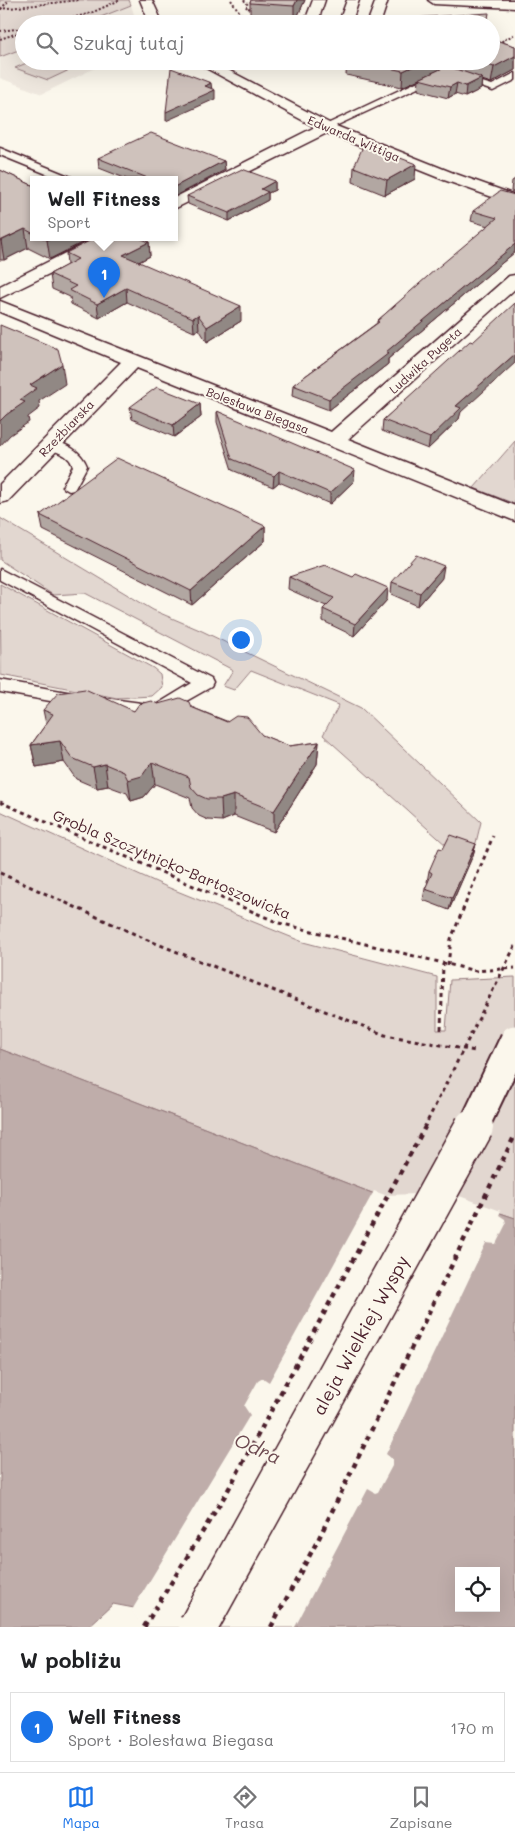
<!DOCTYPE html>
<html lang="pl">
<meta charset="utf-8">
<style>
:root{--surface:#fff;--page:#f2f2f2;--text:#202124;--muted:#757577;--line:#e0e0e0;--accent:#1a73e8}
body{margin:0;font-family:Mali,sans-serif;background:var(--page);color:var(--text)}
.controls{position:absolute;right:15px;bottom:15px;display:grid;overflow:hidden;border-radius:0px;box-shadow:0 5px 20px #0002}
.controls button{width:45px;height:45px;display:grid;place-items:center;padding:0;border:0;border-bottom:1px solid var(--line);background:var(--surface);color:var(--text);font:25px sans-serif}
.you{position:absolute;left:240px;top:639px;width:18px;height:18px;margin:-12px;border:4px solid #fff;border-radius:50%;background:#1a73e8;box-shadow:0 0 0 8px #1a73e833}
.badge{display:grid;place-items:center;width:32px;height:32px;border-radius:50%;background:var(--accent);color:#fff;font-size:16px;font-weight:700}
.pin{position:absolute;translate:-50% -41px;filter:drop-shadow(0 1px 2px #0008)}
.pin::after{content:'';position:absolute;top:26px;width:18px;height:15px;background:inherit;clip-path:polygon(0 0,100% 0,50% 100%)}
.popup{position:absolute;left:30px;top:176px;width:148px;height:65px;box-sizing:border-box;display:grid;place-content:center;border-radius:0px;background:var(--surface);filter:drop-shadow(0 1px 4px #0005);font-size:16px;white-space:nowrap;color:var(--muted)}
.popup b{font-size:19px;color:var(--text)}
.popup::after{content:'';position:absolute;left:50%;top:100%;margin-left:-10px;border:10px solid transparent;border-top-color:var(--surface)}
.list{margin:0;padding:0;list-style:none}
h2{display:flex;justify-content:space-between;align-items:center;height:65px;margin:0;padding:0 20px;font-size:21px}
h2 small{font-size:16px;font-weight:400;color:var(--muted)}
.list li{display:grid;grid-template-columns:32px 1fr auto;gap:15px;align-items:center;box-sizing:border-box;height:70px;margin:0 10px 10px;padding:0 10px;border:1px solid var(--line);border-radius:0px}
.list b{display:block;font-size:19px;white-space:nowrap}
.list p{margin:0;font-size:16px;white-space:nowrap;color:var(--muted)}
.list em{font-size:16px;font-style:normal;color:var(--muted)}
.icon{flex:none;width:28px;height:28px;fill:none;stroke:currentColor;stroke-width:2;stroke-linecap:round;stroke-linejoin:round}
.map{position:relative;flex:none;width:515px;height:1627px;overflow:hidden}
.search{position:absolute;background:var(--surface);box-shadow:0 5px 20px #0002;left:15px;right:15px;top:15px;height:55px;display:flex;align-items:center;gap:12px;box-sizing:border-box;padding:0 18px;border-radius:28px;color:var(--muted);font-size:19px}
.sheet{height:145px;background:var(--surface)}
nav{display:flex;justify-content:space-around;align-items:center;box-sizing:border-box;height:70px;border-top:1px solid var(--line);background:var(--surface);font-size:14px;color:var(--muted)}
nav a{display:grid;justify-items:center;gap:2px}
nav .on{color:var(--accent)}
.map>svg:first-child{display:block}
.built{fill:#eee7de}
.green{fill:#e2d7d0;stroke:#967b7e}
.water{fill:#bfadaa;stroke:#907477;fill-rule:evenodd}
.pier{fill:#fbf7ec}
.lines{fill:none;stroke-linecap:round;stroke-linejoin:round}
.service-casing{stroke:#4a1f2b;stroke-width:3}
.minor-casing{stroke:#4a1f2b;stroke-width:3}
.path-far2{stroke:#4a1f2b;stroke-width:2;stroke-dasharray:2 2;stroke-linecap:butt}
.path-far1{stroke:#4a1f2b;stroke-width:3;stroke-dasharray:4 4;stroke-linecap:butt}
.path{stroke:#4a1f2b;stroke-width:4.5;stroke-dasharray:5 5;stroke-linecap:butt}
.service{fill:#fbf7ec;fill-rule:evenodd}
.minor{fill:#fbf7ec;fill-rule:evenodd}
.secondary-bridge-far1-casing{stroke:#4a1f2b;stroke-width:33;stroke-linecap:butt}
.secondary-bridge-casing{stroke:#4a1f2b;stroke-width:41;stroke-linecap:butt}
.path-bridge-far1{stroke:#4a1f2b;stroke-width:3;stroke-dasharray:4 4;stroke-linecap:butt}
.path-bridge{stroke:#4a1f2b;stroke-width:4.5;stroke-dasharray:5 5;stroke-linecap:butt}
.secondary-bridge-far1{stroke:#fbf7ec;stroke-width:29}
.secondary-bridge{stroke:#fbf7ec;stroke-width:38}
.wall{fill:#b2a7a2;stroke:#4a1f2b}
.shaded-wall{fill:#918884;stroke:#4a1f2b}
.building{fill:#cfc2bc;stroke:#4a1f2b}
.labels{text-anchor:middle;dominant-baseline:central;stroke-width:4;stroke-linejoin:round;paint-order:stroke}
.far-street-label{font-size:12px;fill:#4a1f2b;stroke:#fbf7ec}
.street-label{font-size:15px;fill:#4a1f2b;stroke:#fbf7ec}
.near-street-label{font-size:18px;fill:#4a1f2b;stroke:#fbf7ec}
.near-water-label{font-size:19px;font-style:italic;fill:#6d4a51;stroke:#fbf7ec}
</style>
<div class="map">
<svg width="515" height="1627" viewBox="0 0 515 1627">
<rect width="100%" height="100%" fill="#fbf7ec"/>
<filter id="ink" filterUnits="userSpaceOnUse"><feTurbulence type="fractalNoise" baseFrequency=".02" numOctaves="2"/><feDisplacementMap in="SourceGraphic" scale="10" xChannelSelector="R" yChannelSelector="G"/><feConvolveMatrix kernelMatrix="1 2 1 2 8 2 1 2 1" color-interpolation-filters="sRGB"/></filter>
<g filter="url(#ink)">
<path class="built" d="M131,5L137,24H83Z
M24,48V61H109L42,94L0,78V57Z"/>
<path class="green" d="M0,0H129L131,5L83,24H24V48L0,57Z
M31,61H68L80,65L48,80L15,68Z
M515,441V504L474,488Z
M0,518L153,610L202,631L361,708L481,822L473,855L447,846L323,735L339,705L251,670L234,690L223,686L233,670L85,593L53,595L0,560Z
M0,584L153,668L160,674L162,687L152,696L117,698L1,675Z
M0,811L167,887L303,942L437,977V1030H446L450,980L515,977V1218L450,1196L385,1198L0,1049Z"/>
<path class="water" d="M0,1049L385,1198L450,1196L515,1218V1627H146L134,1608L113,1604L88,1627H0ZM459,1571H496V1608H459Z"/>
<path class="pier" d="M374,1191L385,1195L451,1193L501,1211L499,1215L505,1219L506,1224L496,1244L486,1243L386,1454L392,1459V1466L378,1492L375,1493L368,1489L295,1627H143L132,1610L250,1415L244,1406L258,1381L263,1378L269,1382Z"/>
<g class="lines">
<g class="service-casing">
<path id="service" d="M442,70L492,85L515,73V80L493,91L446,75L329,129L321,127Z
M0,148L71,177L72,179H59L0,155Z
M51,440C66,444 81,450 87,466L74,490L69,491L62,487L73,466C68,451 53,454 44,444L46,441Z
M0,569L211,679L213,683L211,687L158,717L98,708L96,704L98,700L104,698L156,705L192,683L0,580Z
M0,680L78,694L84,696L86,700L84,704L78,706L0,692Z"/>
</g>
<g class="minor-casing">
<path id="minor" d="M140,0H152L163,24H150Z
M313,0H325L319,18L340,19L347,0H359L351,24H306L305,21Z
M376,0H388L380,24H367Z
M428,0H515V8L434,4Z
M193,61H211L331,124L456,174L515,195V205L444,180L327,133L174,209V198L315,127Z
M97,237H118L116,241L0,298V286Z
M515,275V289L348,439L515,506V521L137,368L8,501L0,503V484L121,362L0,312V301L331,432L509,276Z"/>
</g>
<path class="path-far2" d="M231,0L248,24
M244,0L248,5L246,8L253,9
M0,9L79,0
M1,9L9,0
M49,24L91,13L120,0
M0,31L24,28
M0,39L24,31
M491,47L515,34
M340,62L343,61"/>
<path class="path-far1" d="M0,802L279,923L476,971L515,968
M0,873L150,941L385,1035L475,1051
M448,965L451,939L493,836
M441,1030L443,964"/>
<path class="path" d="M271,1627L319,1538L515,1135"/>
<use href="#service" class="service"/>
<use href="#minor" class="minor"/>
<g class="secondary-bridge-far1-casing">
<path id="secondary-bridge-far1" d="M473,1128L515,1040"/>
</g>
<g class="secondary-bridge-casing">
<path id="secondary-bridge" d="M198,1627L474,1127"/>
</g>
<path class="path-bridge-far1" d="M424,1128L515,946"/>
<path class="path-bridge" d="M144,1627L227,1492L425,1127"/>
<use href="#secondary-bridge-far1" class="secondary-bridge-far1"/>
<use href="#secondary-bridge" class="secondary-bridge"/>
</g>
<path class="wall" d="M251,0H305L294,24H278L250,22V3Z
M492,39L515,46V70L491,83L482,80L481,89L465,97L455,94L448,98L418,90L419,79L443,68L402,87L346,75L347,61H491Z
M98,158L224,161L225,170L174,179H127L99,168Z
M354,167L415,179L385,195L353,182Z
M0,170L34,186V237H93L50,259L28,248L4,260H0Z
M515,179V193L511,191L512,181Z
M275,181V190L268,193V200L229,221L188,204L187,196Z
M515,195V252L388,359V364L329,410L292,396L293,385L377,323V321L488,226L471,221L473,211Z
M149,242L150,256L139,262L241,321L207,342L199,329L194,332L127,302L99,318L71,304L70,297L52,289L50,274L67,265L66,253Z
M473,342L459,419L428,449L382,431L383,420Z
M200,404L201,417L174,437L132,419L130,407Z
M217,411L354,481L330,504L279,482L273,487L232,470L217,422Z
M40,515L265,526V541L192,605L43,530Z
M289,577L387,600L354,636L323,621V609L326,606L288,589Z
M442,578L418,606L391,594L392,582Z
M158,704L191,707L289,746L319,742L317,764L274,832L234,816L222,821L208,820L199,816L192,808L190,798L155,784L144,797L131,801L127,793L108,786L97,788L76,779L64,762L36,767L31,745L46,724L43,710L134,711Z
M476,844L473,855L449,910L423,900L425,889L428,883L427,882L429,871L443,849Z"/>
<path class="shaded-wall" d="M297,0H305L294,24V6Z
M515,56V70L491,83L494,67Z
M425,61H443V68L402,87L403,71Z
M482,78L481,89L465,97L466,86Z
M211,83L212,91L215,90V99L166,121V112L205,86Z
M457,83L455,94L448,98L450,87Z
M224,161L225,170L174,197V187Z
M416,164L415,179L385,195L387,180Z
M275,181V190L268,193V200L229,221V213L261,189Z
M25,229L28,248L4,260L1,241Z
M54,237H93L50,259L47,240Z
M149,242L150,256L125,269L123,255Z
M515,244V252L388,359V364L329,410V399Z
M126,288L127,302L99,318L97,304Z
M241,306V321L207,342V327Z
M198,315L199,329L194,332L193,318Z
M515,354V363L461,412L459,419L428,449L430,438L456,406Z
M62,364L65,384L39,401L40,408L28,417L29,422L10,435L0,446V421L20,400L30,385Z
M200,404L201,417L174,437L173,425Z
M355,470L354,481L330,504V493Z
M279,471V482L273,487L274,476Z
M265,526V541L192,605L191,591Z
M444,566L442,578L418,606L420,593Z
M388,588L387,600L354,636L355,624Z
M60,741L64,762L36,767L31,745Z
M319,742L317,764L274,832V811Z
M152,762L155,784L144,797L131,801L128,780Z
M105,764L108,786L97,788L93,767Z
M234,795V816L222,821L221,799Z
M476,844L473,855L449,910L452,898Z"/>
<path class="building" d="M251,0H297L294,6L250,3Z
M489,13L487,24H356L352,22Z
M491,35H493L492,39L515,46V56L494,67L475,61H491Z
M357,61H425L403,71Z
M447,66L482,78L466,86L457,83L450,87L419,79Z
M171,68L211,83L205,86L215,90L166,112Z
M151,133L224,161L174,187V179H150L98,158Z
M364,144L416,164L387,180L354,167Z
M242,169L275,181L261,189L268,192L229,213L187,196Z
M0,170L34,186V234L25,229L0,241Z
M500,191L515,195V244L386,352L389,353L329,399L293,385L379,322L377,321L436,269L497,218L473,211Z
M41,237H54L47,240Z
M97,237H137L149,242L123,255L241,306L207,327L198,315L193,318L126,288L97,304L69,290L76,286L50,274L78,259L66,253Z
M515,303V354L456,406L461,408L430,438L383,420L470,341L473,342Z
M0,325L58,349L62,364L30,385L37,388L20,400L25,402L6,415L0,421Z
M157,387L200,404L173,425L130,407Z
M217,411L355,470L330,493L279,471L274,476L232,459Z
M117,458L265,526L191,591L40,515Z
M416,555L444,566L420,593L392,582Z
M325,565L353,577L356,574L388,588L355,624L323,609L334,598L289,577Z
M85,689L134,711L139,704L151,701L158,704L180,698L189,702L191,707L227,722L236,716L247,717L262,735L289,746L319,742L274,811L234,795L221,799H207L198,795L191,787L189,777L152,762L142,776L128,780L124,772L105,764L93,767L72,758L60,741L31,745L53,714L43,710L58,693Z
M450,835L476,844L452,898L425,889L432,873L429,871L439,848L443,849Z"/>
</g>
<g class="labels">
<g class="far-street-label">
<text transform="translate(354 138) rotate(23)">Edwarda Wittiga</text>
<text transform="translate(425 360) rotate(-42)">Ludwika Pugeta</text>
<text transform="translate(258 410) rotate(21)">Bolesława Biegasa</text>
<text transform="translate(66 428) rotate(-46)">Rzeźbiarska</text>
</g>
<g class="street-label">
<text transform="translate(172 864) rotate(23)">Grobla Szczytnicko-Bartoszowicka</text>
</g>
<g class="near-street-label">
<text transform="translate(360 1335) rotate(-61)">aleja Wielkiej Wyspy</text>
</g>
<g class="near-water-label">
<text transform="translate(258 1448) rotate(24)">Odra</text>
</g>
</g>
</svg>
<div class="controls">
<button><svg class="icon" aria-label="locate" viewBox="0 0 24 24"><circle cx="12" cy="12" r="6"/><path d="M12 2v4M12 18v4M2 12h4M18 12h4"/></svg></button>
</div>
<div class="you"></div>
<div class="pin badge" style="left:104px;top:298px">1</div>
<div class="popup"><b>Well Fitness</b>Sport</div>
<div class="search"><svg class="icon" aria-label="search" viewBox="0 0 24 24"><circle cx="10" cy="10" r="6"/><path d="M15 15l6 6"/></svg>Szukaj tutaj</div>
</div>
<section class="sheet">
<h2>W pobliżu<small></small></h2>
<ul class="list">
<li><span class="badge">1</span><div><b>Well Fitness</b><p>Sport · Bolesława Biegasa</p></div><em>170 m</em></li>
</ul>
</section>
<nav>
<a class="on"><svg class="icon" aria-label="map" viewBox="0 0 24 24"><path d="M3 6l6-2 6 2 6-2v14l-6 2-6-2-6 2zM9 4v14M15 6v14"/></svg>Mapa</a>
<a><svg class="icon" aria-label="directions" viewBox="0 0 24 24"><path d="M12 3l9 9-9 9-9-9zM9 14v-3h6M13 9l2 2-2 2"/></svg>Trasa</a>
<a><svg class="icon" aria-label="saved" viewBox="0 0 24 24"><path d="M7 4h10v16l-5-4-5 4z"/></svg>Zapisane</a>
</nav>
